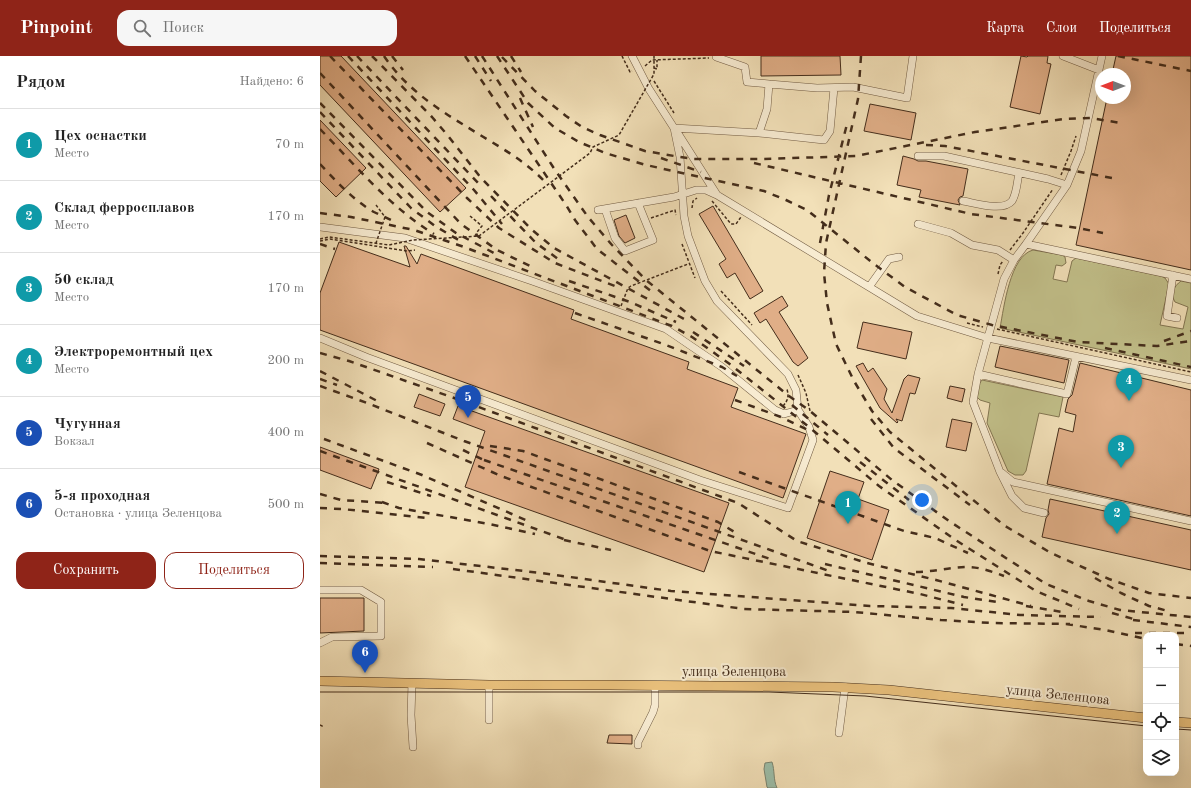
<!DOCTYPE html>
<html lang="ru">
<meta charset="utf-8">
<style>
:root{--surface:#fff;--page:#f6f6f6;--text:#222;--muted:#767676;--line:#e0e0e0;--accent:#8f2418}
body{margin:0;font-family:"Old Standard TT",serif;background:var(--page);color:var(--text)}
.controls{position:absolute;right:12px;bottom:12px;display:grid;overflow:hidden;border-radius:8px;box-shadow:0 4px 16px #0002}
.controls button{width:36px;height:36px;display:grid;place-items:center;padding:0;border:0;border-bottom:1px solid var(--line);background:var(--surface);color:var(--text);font:20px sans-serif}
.compass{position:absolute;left:775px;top:12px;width:36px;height:36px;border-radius:50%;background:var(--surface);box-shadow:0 4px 16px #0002;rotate:270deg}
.you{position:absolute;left:602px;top:444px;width:14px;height:14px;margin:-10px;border:3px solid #fff;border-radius:50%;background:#1a73e8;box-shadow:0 0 0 6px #1a73e833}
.badge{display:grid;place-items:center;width:26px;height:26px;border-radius:50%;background:var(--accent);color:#fff;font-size:13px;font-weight:700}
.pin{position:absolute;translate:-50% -33px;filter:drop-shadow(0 1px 2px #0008)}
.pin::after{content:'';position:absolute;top:21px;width:14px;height:12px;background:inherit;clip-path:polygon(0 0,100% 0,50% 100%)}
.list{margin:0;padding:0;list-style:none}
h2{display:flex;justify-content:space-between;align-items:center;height:52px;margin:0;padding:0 16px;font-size:17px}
h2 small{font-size:13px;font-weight:400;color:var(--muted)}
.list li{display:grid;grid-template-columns:26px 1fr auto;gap:12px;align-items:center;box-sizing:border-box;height:72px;padding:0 16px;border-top:1px solid var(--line)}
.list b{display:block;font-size:15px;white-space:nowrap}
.list p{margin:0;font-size:13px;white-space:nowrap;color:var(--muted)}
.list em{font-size:13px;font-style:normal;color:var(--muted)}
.actions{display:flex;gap:8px;padding:12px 16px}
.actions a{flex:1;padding:9px 0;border:1px solid var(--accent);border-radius:12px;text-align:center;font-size:14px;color:var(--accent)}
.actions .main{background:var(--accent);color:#fff}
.icon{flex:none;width:22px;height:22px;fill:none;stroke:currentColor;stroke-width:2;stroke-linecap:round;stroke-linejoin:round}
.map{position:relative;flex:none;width:871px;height:732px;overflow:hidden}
header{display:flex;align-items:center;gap:24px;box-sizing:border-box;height:56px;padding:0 20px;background:var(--accent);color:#fff}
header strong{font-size:19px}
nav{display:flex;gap:22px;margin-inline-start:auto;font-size:14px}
.search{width:280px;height:36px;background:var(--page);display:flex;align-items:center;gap:10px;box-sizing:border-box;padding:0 14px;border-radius:12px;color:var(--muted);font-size:15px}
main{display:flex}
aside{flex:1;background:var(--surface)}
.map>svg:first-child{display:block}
.green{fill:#c2c08a;stroke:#837652}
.water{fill:#9cbea9;stroke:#798470}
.building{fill:#e0ae87;stroke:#442d1b}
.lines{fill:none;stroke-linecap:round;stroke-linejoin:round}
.minor-casing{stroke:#705a42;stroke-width:8}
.major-casing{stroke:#442d1b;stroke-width:10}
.path{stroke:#442d1b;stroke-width:1.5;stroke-dasharray:3 2;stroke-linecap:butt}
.minor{stroke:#f7ebd1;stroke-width:7}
.major{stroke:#e9c07c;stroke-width:9}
.tram{stroke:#442d1b;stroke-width:1}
.rail{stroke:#442d1b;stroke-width:2.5;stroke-dasharray:7 7;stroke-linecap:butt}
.path-bridge{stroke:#442d1b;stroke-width:1.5;stroke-dasharray:3 2;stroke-linecap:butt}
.labels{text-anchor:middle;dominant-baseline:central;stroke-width:4;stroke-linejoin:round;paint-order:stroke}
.street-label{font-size:14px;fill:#442d1b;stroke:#f7ebd1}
</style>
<header>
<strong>Pinpoint</strong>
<div class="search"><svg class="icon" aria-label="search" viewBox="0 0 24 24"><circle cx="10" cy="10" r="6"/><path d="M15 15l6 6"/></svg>Поиск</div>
<nav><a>Карта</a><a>Слои</a><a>Поделиться</a></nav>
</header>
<main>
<aside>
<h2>Рядом<small>Найдено: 6</small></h2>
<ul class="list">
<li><span class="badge" style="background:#0f9aa8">1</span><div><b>Цех оснастки</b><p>Место</p></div><em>70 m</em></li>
<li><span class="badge" style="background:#0f9aa8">2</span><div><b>Склад ферросплавов</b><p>Место</p></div><em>170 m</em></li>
<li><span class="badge" style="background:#0f9aa8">3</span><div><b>50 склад</b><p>Место</p></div><em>170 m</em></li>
<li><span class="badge" style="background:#0f9aa8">4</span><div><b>Электроремонтный цех</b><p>Место</p></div><em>200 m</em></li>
<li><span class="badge" style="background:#1a4fb4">5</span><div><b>Чугунная</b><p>Вокзал</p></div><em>400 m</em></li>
<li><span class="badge" style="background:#1a4fb4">6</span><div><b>5-я проходная</b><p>Остановка · улица Зеленцова</p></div><em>500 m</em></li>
</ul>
<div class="actions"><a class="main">Сохранить</a><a>Поделиться</a></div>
</aside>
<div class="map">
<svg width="871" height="732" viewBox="0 0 871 732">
<rect width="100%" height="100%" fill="#f2e0b8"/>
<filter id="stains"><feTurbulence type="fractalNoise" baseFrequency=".005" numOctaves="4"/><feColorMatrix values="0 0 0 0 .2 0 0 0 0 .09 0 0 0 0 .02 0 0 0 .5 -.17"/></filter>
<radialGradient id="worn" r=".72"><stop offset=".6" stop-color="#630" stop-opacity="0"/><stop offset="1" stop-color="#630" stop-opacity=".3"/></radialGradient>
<path class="green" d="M713,194L742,199L745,201L746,207L742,210L736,209L733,223L747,226L752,205L756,202L841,220L845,222L849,228L840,269L863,273L868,251L855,246C850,238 854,230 861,225L871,227V313L680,272C684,251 690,200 713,194Z
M662,324L743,341L739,361L719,357L706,415L703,419H695L688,415L667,367L670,347L660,344L657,341L659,328Z"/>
<path class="water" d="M452,706C455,715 453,723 457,732H448L447,731L444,713L445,707Z"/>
<path class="building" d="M0,0H21L146,132L120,156L0,29Z
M441,0H520L521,19L441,20Z
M701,0L707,1L708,0H728L727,7L731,8L720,58L690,51Z
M796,0H871V214L756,189L787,42H805V18H792Z
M550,48L596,57L591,84L544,75Z
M0,64L46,112L16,141L0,125Z
M583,100L594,103L598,105H606L648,113L643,140L640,141L638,144L640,149L599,141L601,134L577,129Z
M393,150L443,235L430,243L415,217L407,222L399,208L406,203L379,158Z
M306,159L315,182L305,187L299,180L294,164Z
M19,186L90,211L84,190H86L97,208L101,198L254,254L251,263L369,306L367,313L418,332L411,351L486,378L463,442L0,274V237Z
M462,240L468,250L459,256L488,302L478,310L473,306L446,263L440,267L434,257Z
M543,266L592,276L586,303L537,292Z
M680,290L749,304L744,327L675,311Z
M543,307L548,316L553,312L567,333L564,343L572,357L584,323L588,319L600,322L595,338L590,337L582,365L576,363L578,366L577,367L560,352L536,310Z
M760,307L871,334V460L727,428L739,372L753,376L756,359L745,356L748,343L752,339Z
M630,330L645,333L642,346L627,342Z
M99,338L125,348L120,360L94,351Z
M138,350L409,447L384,516L145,431L165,375L133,363Z
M632,363L652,367L646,395L626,391Z
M0,391L59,413L51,433L0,414Z
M510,415L544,426L538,443L569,454L552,504L487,482Z
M730,443L871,474V514L722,481L726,462L729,458L728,454Z
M0,542H44V575L0,577Z
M289,679H312V688L287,687Z"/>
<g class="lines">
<g class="minor-casing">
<path id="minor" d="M396,0V1L425,11L427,26L449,28L447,53L439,77
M743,0L779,14
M782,0L761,95L747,129L706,188L871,223
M449,28L497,32L533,31L587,42L593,0
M354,72L439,77L504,84L510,75L514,32
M357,76L397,139L597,260L668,282L871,324
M598,100H624L728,123L747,129
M643,145C655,147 683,156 692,145C697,137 697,126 699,117
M285,153L295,182L305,195L333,184L318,147
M278,154L354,141L376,134H386L397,139
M598,168L631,177L652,189L678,194L694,204
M0,171L85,182L212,225L346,273L402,311L455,354L464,358L478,354L476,334L468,318L397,245L385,225L368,180L364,160L360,101L354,72L329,33L312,0
M706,188L694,204L684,223L658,318L653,346L680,416L692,440L704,452L724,457
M853,219L847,260L857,262
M549,231L569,203L579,201
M0,282L46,301L380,424L468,452L493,384L489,371L478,354
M658,318L747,338L756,301
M682,417L693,426L871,465
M0,534H41L61,546V580L12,581L0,587
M92,627L91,659L93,691
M169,629V664
M519,677L525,631
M318,689V686L333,656L335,649V629"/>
</g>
<g class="major-casing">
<path id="major" d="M0,625L169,629H290L513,631L569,634L826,662
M856,666L871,667"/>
</g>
<path class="path" d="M302,0L310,16L312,15
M325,10L332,4L389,2
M334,12L337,13V4
M334,25L354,57
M741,119L751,95L756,80
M392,145L411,168H416L421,161
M372,152L373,145L377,142
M331,162L355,154L356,159
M0,185L10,183L87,195L95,194
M362,188L375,222
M690,194L703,177L733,133
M678,218L680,209L683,205
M401,235L432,269
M301,250L308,232L311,230L368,208
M647,267L663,271
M677,273L871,316
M478,319L486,337L490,355
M463,350C468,344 469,341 467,333
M0,669L4,671"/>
<use href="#minor" class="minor"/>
<use href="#major" class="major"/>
<path class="tram" d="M0,636H449L545,640L826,670
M856,673L871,674"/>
<path class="rail" d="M10,0L147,142L179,172L235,207L300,232
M28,0L154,134L182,168
M37,0L161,130
M52,0L112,61L129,81L161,122L211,173L234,192L366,264
M64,0C84,30 114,51 144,69C172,87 203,102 226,127
M72,0L83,14
M145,0L246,149L255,164L277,193L331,235
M155,0L171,25
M162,0L235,114L268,161L292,189L326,224L469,340L490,355L572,424L629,465L726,528L769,545L800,554L871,561
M177,0L208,47L235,72L259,86L285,97L326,109L444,135L466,144L487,154L554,208L585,231L637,259L672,269L758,286L837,290L871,285
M191,0L201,16
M541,0L538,43L506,187L504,217L507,247L516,288L534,325L552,355L570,376L685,470L731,497L789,523L829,537L871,542
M798,0L871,15
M182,1L215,35L246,60L262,71L280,79L325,95L360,101L374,103H443L536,100L655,76L744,63L770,62L801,67
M0,17L141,168L177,194L212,211
M200,42L213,71
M0,47L107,156L136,177L174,197
M0,56L91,152L115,170L142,186
M0,73C36,110 70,151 114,178
M606,89L625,90L792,122
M341,102L381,116
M434,107L651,158L758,172L783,177
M0,108C17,126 33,144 54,156C62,160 70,163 77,167
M171,140L216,187L241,205
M0,157L31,161L94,174L144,191L352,270L372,281L411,309L489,371L559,430L634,483L716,535L759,553
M500,187L509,139L527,68
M0,188L15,193
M249,225L310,246L356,266
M255,257L346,289L402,311L417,320
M373,276L424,310
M844,285L871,275
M785,292L871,311
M0,297L29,305L137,343L418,447L477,485L547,507L616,524L711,550
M0,315L61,347
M0,323L17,329
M0,330L47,347L144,385L512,516
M415,344L461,361L488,374
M472,349L508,379
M551,363L574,392L650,449
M4,383L102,419L208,465
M107,387L181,420L390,495L600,538L643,549
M170,390L203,395L398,466L416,477
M143,394L168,406
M0,395L249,485
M164,404L453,504
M540,406L589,444
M419,416L584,475L615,482L648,497
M67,426L111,440
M0,438L21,444L67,447
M62,446L79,452L169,468L215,478
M0,452L22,453L107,462
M244,484L291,494
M0,500L99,503L221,517L351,535L550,550L631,552L700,559L781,561
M0,507L113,511
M505,508L644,541L677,546
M133,513L424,553L534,556L621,564L672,567L750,568
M596,516C613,516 630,511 648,511C660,511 673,516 684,520
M775,522L801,537L829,550L848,555
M706,550L742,556
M792,557L817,564
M813,564L871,571
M746,568L785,574L826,583
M815,577H871
M856,588L871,590"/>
<path class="path-bridge" d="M56,149L65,161L56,187
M150,160L162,170L157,176V180
M0,183L9,181L69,189L93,184L159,180L270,97L273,91L299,79L334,18V0"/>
</g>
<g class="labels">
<g class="street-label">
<text x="414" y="616">улица Зеленцова</text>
<text transform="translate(738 639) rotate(6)">улица Зеленцова</text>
</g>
</g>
<rect width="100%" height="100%" filter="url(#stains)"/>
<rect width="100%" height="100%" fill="url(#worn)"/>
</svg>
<div class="controls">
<button>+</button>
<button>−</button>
<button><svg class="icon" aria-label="locate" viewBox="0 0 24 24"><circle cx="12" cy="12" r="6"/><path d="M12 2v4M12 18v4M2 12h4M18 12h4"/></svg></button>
<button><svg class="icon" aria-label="layers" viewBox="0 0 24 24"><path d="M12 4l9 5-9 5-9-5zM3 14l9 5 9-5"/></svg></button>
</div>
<svg class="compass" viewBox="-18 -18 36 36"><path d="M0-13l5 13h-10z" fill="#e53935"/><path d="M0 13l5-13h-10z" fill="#767676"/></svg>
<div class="you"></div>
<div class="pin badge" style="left:528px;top:468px;background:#0f9aa8">1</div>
<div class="pin badge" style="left:797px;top:478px;background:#0f9aa8">2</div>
<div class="pin badge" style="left:801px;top:412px;background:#0f9aa8">3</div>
<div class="pin badge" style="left:809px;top:345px;background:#0f9aa8">4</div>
<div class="pin badge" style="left:148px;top:362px;background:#1a4fb4">5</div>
<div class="pin badge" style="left:45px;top:617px;background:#1a4fb4">6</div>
</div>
</main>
